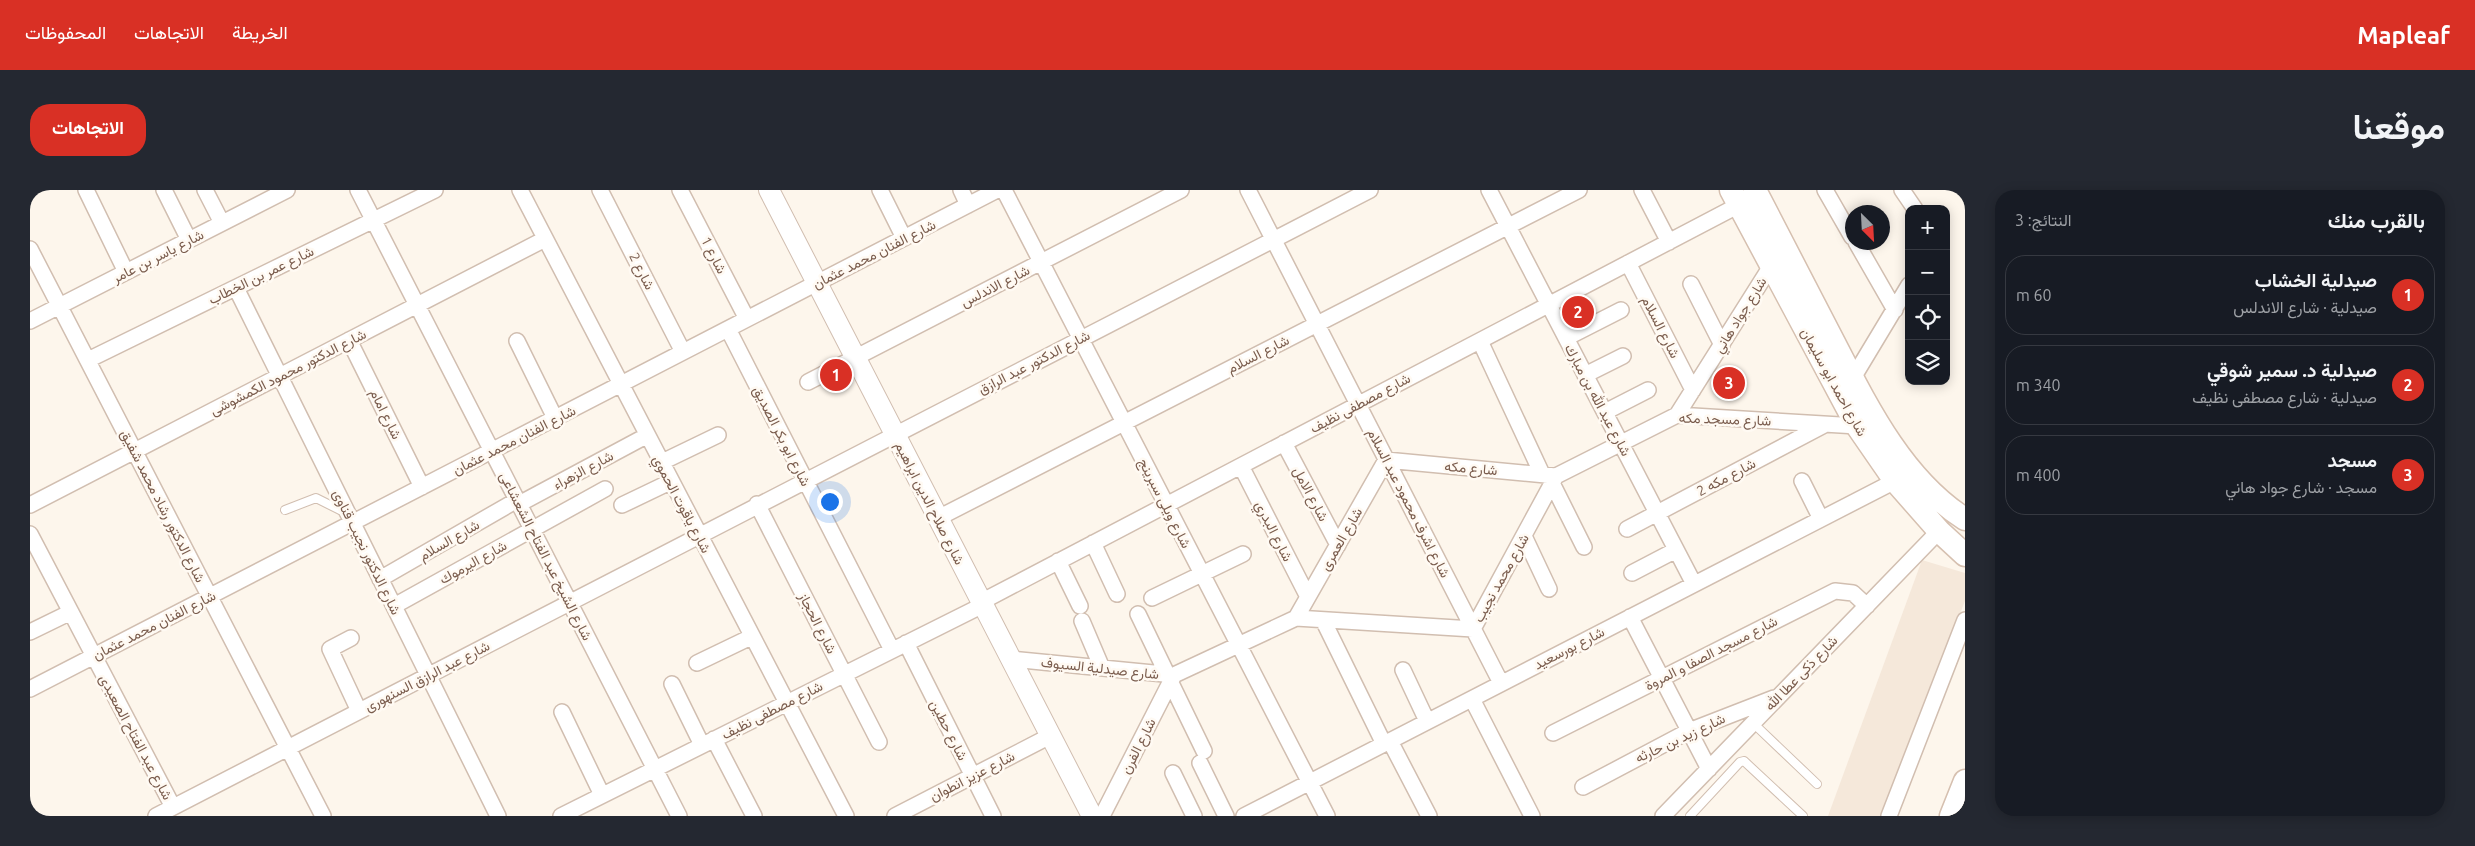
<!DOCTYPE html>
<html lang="ar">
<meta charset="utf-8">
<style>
:root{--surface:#171b24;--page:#242831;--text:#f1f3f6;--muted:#9ea1a6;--line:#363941;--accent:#d93025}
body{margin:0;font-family:Ubuntu,Vazirmatn,sans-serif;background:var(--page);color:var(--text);direction:rtl}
.controls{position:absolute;right:15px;top:15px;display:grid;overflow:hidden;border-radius:10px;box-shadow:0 2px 12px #0003}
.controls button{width:45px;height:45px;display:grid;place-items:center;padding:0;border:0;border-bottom:1px solid var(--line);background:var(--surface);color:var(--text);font:25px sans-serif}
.compass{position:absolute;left:1815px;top:15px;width:45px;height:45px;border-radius:50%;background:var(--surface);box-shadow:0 2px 12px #0003;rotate:156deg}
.you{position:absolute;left:799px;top:311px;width:18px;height:18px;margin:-12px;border:4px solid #fff;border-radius:50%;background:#1a73e8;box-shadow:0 0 0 8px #1a73e833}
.badge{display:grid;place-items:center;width:32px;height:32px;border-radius:50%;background:var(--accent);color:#fff;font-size:16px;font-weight:700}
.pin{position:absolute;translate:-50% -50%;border:2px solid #fff;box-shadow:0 1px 5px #0006}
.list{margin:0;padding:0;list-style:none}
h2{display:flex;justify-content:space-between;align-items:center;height:65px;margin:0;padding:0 20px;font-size:21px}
h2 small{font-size:16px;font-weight:400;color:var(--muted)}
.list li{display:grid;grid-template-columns:32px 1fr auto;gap:15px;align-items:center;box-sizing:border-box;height:80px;margin:0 10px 10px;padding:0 10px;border:1px solid var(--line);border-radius:20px}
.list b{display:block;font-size:19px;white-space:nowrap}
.list p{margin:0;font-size:16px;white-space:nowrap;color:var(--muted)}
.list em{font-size:16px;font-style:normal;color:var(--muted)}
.icon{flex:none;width:28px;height:28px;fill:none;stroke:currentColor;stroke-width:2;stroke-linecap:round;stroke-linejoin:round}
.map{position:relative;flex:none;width:1935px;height:626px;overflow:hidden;direction:ltr;border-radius:20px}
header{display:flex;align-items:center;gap:30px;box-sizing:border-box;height:70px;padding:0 25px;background:var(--accent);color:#fff}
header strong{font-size:24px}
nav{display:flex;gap:28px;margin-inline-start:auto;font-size:18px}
.intro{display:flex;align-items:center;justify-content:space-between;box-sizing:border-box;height:120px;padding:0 30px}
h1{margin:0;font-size:35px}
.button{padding:12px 22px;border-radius:20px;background:var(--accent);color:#fff;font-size:18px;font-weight:700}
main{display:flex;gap:30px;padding:0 30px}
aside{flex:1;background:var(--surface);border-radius:20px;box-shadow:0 2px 12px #0003}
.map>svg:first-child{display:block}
.residential{fill:#f5e8da}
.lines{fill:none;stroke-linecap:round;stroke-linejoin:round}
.service-casing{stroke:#d1beb0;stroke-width:10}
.minor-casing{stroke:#d1beb0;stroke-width:18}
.tertiary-casing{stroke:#d1beb0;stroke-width:22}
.secondary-casing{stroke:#d6c0b0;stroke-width:25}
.service{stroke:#fff;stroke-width:8}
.minor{stroke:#fff;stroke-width:15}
.tertiary{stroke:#fff;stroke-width:20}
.secondary{stroke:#fff;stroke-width:22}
.labels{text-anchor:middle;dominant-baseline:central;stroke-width:5;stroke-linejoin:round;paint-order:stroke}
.street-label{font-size:14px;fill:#7a5c4d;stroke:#fffaf3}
</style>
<header>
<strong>Mapleaf</strong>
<nav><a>الخريطة</a><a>الاتجاهات</a><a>المحفوظات</a></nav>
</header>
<div class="intro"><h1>موقعنا</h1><a class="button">الاتجاهات</a></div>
<main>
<aside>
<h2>بالقرب منك<small>النتائج: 3</small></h2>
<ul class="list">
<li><span class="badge">1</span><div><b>صيدلية الخشاب</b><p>صيدلية · شارع الاندلس</p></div><em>60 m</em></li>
<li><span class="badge">2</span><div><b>صيدلية د. سمير شوقي</b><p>صيدلية · شارع مصطفى نظيف</p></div><em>340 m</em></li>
<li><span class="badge">3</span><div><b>مسجد</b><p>مسجد · شارع جواد هاني</p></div><em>400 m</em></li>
</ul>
</aside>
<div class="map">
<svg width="1935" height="626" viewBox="0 0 1935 626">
<rect width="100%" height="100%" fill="#fdf6ec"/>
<path class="residential" d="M1892,370L1935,383V411L1851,626H1798Z"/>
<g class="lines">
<g class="service-casing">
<path id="service" d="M255,320L286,308L314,322
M1723,533L1787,594
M1660,626L1710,572L1714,571L1773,626"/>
</g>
<g class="minor-casing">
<path id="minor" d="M56,0L96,82
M134,0L159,50
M175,0L192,33
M328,0L649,626
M490,0L816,626
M570,0L653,162
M650,0L717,129
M850,0L874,48
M931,0L938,15
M974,0L1297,626
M1218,0L1471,493
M1459,0L1664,394
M1612,0L1639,52
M1795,0L1822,47
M1872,0L1885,19
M1826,52L1865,120
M0,59L293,626
M1598,73L1663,200
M1661,94L1692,155
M206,98L468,626
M0,131L257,0
M698,139L862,460
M1536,148L1591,120
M319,150L392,297
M487,151L525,228
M1450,151L1512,284
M58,170L405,0
M1555,185L1593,166
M1823,188L1879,95
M778,192L1151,0
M1575,222L1618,200
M1647,225L1741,76
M1254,253L1308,355
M630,273L688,245
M1211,276L1278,407
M1526,286L1647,225L1827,236L1834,235
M1772,291L1791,329
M1522,293L1554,357
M489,314L616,246
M727,314L849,552
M0,315L515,49
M592,315L640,292
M908,328L1549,0
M1597,339L1794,235
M0,344L143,617
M1494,346L1519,399
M1063,353L1087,404
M1028,371L1050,416
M1602,383L1646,360
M350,389L487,310
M1122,408L1213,364
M951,412L1709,15
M364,416L575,299
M1108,424L1137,484
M1600,427L1679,579
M1266,428L1356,270L1526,286
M1293,430L1354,554
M1052,431L1072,478
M0,442L41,422
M321,448L300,459L329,521
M876,453L963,626
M981,469L1144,485L1266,428L1443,439L1526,286
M667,473L721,447
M1373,480L1397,531
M1140,491L1174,561
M642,494L672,555
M0,499L967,0
M1442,509L1502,626
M532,522L572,605
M1523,543L1805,401L1823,403L1837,416
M684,549L724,626
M1360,551L1399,626
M1170,573L1196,626
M1143,583L1164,626
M1553,597L1659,541L1744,508
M126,626L1340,0
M531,626L953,415
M865,626L1020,546
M1072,626L1144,485
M1214,626L1865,291
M1633,626L1909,341
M1859,626L1935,430"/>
</g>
<g class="tertiary-casing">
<path id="tertiary" d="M739,0L1062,626"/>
</g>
<g class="secondary-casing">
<path id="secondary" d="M1701,0L1827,236L1865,291L1909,341L1935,365
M1725,0C1749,47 1774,94 1798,141C1833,208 1869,287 1935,329
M1921,626L1935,591"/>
</g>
<use href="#service" class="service"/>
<use href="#minor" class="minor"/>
<use href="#tertiary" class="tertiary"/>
<use href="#secondary" class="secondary"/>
</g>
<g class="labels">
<g class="street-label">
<text transform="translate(844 64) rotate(-27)">شارع الفنان محمد عثمان</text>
<text transform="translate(684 65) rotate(63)">شارع 1</text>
<text transform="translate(128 66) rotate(-27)">شارع ياسر بن عامر</text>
<text transform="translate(612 81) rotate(63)">شارع 2</text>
<text transform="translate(231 85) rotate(-26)">شارع عمر بن الخطاب</text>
<text transform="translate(965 96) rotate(-27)">شارع الاندلس</text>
<text transform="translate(1710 125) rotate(-58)">شارع جواد هاني</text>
<text transform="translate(1631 137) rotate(63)">شارع السلام</text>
<text transform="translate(1228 164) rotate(-27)">شارع السلام</text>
<text transform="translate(1004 172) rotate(-27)">شارع الدكتور عبد الرازق</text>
<text transform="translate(258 182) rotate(-27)">شارع الدكتور محمود الكمشوشى</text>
<text transform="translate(1804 192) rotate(61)">شارع احمد ابو سليمان</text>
<text transform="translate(1568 210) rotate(62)">شارع عبد الله بن مبارك</text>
<text transform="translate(1330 213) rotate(-28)">شارع مصطفى نظيف</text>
<text transform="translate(356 224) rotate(64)">شارع امام</text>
<text transform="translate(1695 229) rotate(2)">شارع مسجد مكه</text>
<text transform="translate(752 246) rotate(63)">شارع ابو بكر الصديق</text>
<text transform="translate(484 250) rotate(-27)">شارع الفنان محمد عثمان</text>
<text transform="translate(1441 278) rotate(5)">شارع مكه</text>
<text transform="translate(553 280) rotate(-28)">شارع الزهراء</text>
<text transform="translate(1696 287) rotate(-28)">شارع مكه 2</text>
<text transform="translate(1281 304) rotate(62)">شارع الامل</text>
<text transform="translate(900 313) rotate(63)">شارع صلاح الدين ابراهيم</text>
<text transform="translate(1135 313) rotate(63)">شارع ويلى سبرينج</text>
<text transform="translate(1379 313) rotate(63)">شارع اشرف محمود عبد السلام</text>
<text transform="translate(652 314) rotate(62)">شارع ياقوت الحموي</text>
<text transform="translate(133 316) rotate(63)">شارع الدكتور رشاد محمد شفيق</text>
<text transform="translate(1244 341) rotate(63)">شارع البدري</text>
<text transform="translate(1311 349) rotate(-60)">شارع العمرى</text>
<text transform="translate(419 350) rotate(-30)">شارع السلام</text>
<text transform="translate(337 362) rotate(64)">شارع الدكتور نجيب قناوى</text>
<text transform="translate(516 366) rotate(63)">شارع الشيخ عبد الفتاح الشعشاعى</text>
<text transform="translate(443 372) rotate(-29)">شارع اليرموك</text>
<text transform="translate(1471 388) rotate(-61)">شارع محمد نجيب</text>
<text transform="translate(788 433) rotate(63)">شارع الحجاز</text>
<text transform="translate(124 435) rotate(-27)">شارع الفنان محمد عثمان</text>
<text transform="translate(1539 458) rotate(-27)">شارع بورسعيد</text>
<text transform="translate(1681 463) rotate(-27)">شارع مسجد الصفا و المروة</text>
<text transform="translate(1070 478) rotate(6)">شارع صيدلية السيوف</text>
<text transform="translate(1771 483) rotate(-46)">شارع ذكى عطا الله</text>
<text transform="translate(397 486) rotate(-27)">شارع عبد الرازق السنهورى</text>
<text transform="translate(742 520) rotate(-27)">شارع مصطفى نظيف</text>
<text transform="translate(919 540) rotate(63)">شارع حطين</text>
<text transform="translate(106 547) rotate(62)">شارع عبد الفتاح الصعيدى</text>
<text transform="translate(1650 548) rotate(-25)">شارع زيد بن حارثه</text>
<text transform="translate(1108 556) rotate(-63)">شارع الفرن</text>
<text transform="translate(942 586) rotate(-27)">شارع عزيز انطوان</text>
</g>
</g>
</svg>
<div class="controls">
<button>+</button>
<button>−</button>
<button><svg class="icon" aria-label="locate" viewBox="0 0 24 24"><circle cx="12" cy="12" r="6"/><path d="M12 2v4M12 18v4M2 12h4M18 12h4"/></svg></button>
<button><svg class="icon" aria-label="layers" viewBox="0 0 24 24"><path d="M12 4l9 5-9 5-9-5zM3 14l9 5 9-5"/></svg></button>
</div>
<svg class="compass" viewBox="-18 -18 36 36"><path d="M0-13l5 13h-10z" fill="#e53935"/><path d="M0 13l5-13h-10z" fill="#9ea1a6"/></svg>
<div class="you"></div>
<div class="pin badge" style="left:806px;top:185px">1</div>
<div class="pin badge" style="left:1548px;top:122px">2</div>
<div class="pin badge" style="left:1699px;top:193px">3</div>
</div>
</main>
